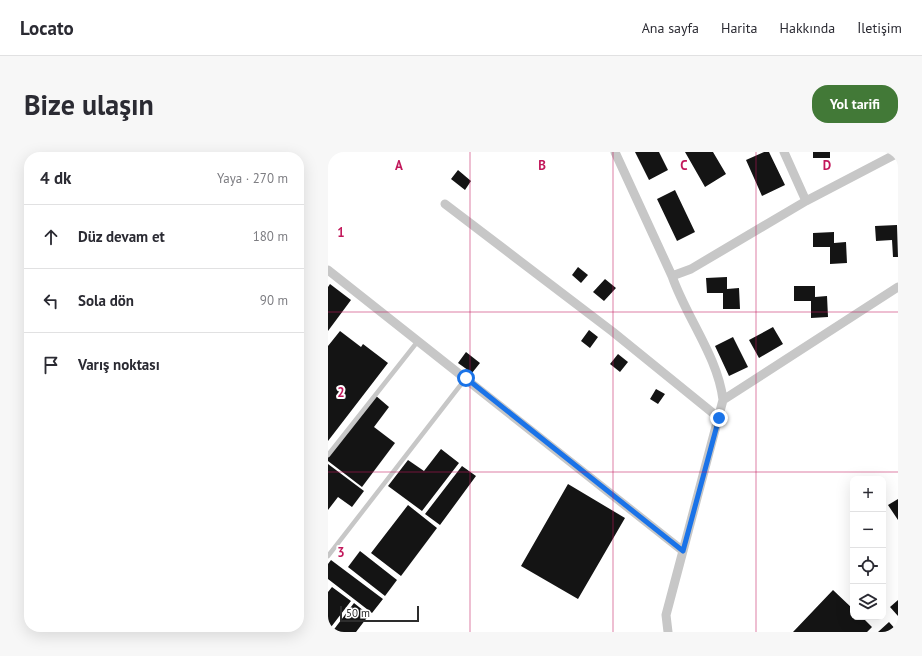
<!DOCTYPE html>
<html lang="tr">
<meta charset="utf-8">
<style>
:root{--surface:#fff;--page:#f7f7f7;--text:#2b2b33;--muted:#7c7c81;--line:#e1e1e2;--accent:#427937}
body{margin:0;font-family:"PT Sans",sans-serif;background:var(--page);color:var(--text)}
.controls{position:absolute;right:12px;bottom:12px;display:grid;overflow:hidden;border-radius:8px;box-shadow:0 4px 16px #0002}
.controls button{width:36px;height:36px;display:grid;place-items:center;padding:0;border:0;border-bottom:1px solid var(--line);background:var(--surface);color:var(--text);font:20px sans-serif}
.scale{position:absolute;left:12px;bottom:10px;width:79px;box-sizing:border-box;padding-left:4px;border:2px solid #2d2d2d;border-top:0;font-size:11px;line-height:14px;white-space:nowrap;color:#2d2d2d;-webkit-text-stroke:3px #fff;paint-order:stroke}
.stop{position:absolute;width:12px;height:12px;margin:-9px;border:3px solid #1a73e8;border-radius:50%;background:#fff}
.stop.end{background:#1a73e8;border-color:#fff;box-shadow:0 1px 4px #0008}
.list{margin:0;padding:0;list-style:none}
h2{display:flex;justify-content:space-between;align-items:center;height:52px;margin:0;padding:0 16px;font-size:17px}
h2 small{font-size:13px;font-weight:400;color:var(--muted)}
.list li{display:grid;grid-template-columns:26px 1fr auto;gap:12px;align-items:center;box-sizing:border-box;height:64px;padding:0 16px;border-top:1px solid var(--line)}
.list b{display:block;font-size:15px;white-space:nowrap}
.list em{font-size:13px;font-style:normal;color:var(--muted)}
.icon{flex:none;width:22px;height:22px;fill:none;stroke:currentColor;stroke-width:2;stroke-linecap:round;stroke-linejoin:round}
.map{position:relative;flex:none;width:570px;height:480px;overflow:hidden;border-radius:16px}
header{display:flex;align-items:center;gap:24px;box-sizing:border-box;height:56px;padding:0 20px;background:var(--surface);border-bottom:1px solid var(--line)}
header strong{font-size:19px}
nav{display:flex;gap:22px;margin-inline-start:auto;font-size:14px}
.intro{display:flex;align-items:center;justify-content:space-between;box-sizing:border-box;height:96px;padding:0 24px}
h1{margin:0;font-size:28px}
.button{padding:10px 18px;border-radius:16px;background:var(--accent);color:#fff;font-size:14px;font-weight:700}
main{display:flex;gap:24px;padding:0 24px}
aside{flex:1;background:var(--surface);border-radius:16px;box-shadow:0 4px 16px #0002}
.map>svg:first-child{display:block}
.building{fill:#141414}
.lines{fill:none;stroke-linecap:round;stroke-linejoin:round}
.lane{stroke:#c7c7c7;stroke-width:4.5}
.street{stroke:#c7c7c7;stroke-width:9}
.route{stroke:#1a73e8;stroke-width:5}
.grid{fill:none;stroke:#c2185b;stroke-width:1;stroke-opacity:0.55}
.grid-label{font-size:13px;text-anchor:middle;font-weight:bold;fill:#c2185b;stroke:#fff;stroke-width:4;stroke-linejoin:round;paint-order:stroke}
</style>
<header>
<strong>Locato</strong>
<nav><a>Ana sayfa</a><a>Harita</a><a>Hakkında</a><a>İletişim</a></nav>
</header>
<div class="intro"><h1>Bize ulaşın</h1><a class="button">Yol tarifi</a></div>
<main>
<aside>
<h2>4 dk<small>Yaya · 270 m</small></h2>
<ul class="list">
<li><svg class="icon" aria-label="ahead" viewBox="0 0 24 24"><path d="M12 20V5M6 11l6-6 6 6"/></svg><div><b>Düz devam et</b></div><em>180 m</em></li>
<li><svg class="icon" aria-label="left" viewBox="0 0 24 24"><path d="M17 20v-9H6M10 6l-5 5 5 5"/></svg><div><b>Sola dön</b></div><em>90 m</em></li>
<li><svg class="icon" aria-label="arrive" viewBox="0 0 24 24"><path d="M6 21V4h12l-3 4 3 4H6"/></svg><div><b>Varış noktası</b></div></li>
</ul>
</aside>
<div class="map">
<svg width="570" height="480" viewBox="0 0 570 480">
<rect width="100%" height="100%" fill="#fff"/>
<path class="building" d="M307,0H331L340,18L321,28Z
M357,0H385L398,22L377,35Z
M436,0H441L457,33L434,44L418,8Z
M485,0H502V6H485Z
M130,18L143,29L137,38L123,27Z
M347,38L367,80L349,89L329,47Z
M569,73L570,105H565L564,88L548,89L547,74Z
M506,80V91L518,90L519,111L502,112V95H485V81Z
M250,115L260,123L253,131L244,123Z
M399,125V137L411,136L412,157H395V141H379L378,126Z
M277,127L288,136L276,149L265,140Z
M2,132L23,148L0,179V135Z
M466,134H487V145L499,144L500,165L483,166V149H466Z
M445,175L455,192L431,206L421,188Z
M261,178L270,185L262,196L253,189Z
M12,179L33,195L35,192L60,211L0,289V194Z
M405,185L420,215L401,224L387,194Z
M138,200L152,211L144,221L130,211Z
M290,202L300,210L292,220L282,212Z
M328,237L337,242L330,252L322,247Z
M47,243L61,255L46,275L67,291L34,335L0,309V305Z
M113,297L131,311L94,359L60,334L80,308L96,319Z
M0,312L36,339L24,355L10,345L0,358Z
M134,314L148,324L112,373L97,362Z
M240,332L297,366L250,447L193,414Z
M570,347V368L560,353Z
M80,353L109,376L73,424L43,401Z
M32,399L69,428L57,444L20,415Z
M3,408L55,447L44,461L0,427V412Z
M4,435L23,449L0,479V440Z
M505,438L525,457V465H534L544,475L539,480H465Z
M570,448V464L562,455Z
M26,451L41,463L28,480H4Z
M561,470L570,480H550Z"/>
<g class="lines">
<path class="lane" d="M0,303L90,189
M0,404L138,226"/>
<path class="street" d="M287,0L344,124
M456,0L478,49
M117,52L285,180L391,266
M0,118L355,399
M395,248L570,135
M340,480L338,463L395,248C390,205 358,165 344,124L363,117L478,49L570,1"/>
</g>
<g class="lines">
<path class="route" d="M138,226L355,399L391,266"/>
</g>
<path class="grid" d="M142,0V480M285,0V480M428,0V480M0,160H570M0,320H570"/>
<g class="grid-label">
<text x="71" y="18">A</text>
<text x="214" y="18">B</text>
<text x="356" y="18">C</text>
<text x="499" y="18">D</text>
<text x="13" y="85">1</text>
<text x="13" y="245">2</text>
<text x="13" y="405">3</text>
</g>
</svg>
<div class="controls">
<button>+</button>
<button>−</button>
<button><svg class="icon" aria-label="locate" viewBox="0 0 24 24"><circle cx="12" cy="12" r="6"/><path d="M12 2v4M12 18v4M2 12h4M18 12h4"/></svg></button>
<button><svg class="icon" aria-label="layers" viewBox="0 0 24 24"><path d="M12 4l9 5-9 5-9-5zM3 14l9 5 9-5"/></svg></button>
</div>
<div class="scale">50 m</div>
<div class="stop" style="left:138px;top:226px"></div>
<div class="stop end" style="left:391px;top:266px"></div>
</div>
</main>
